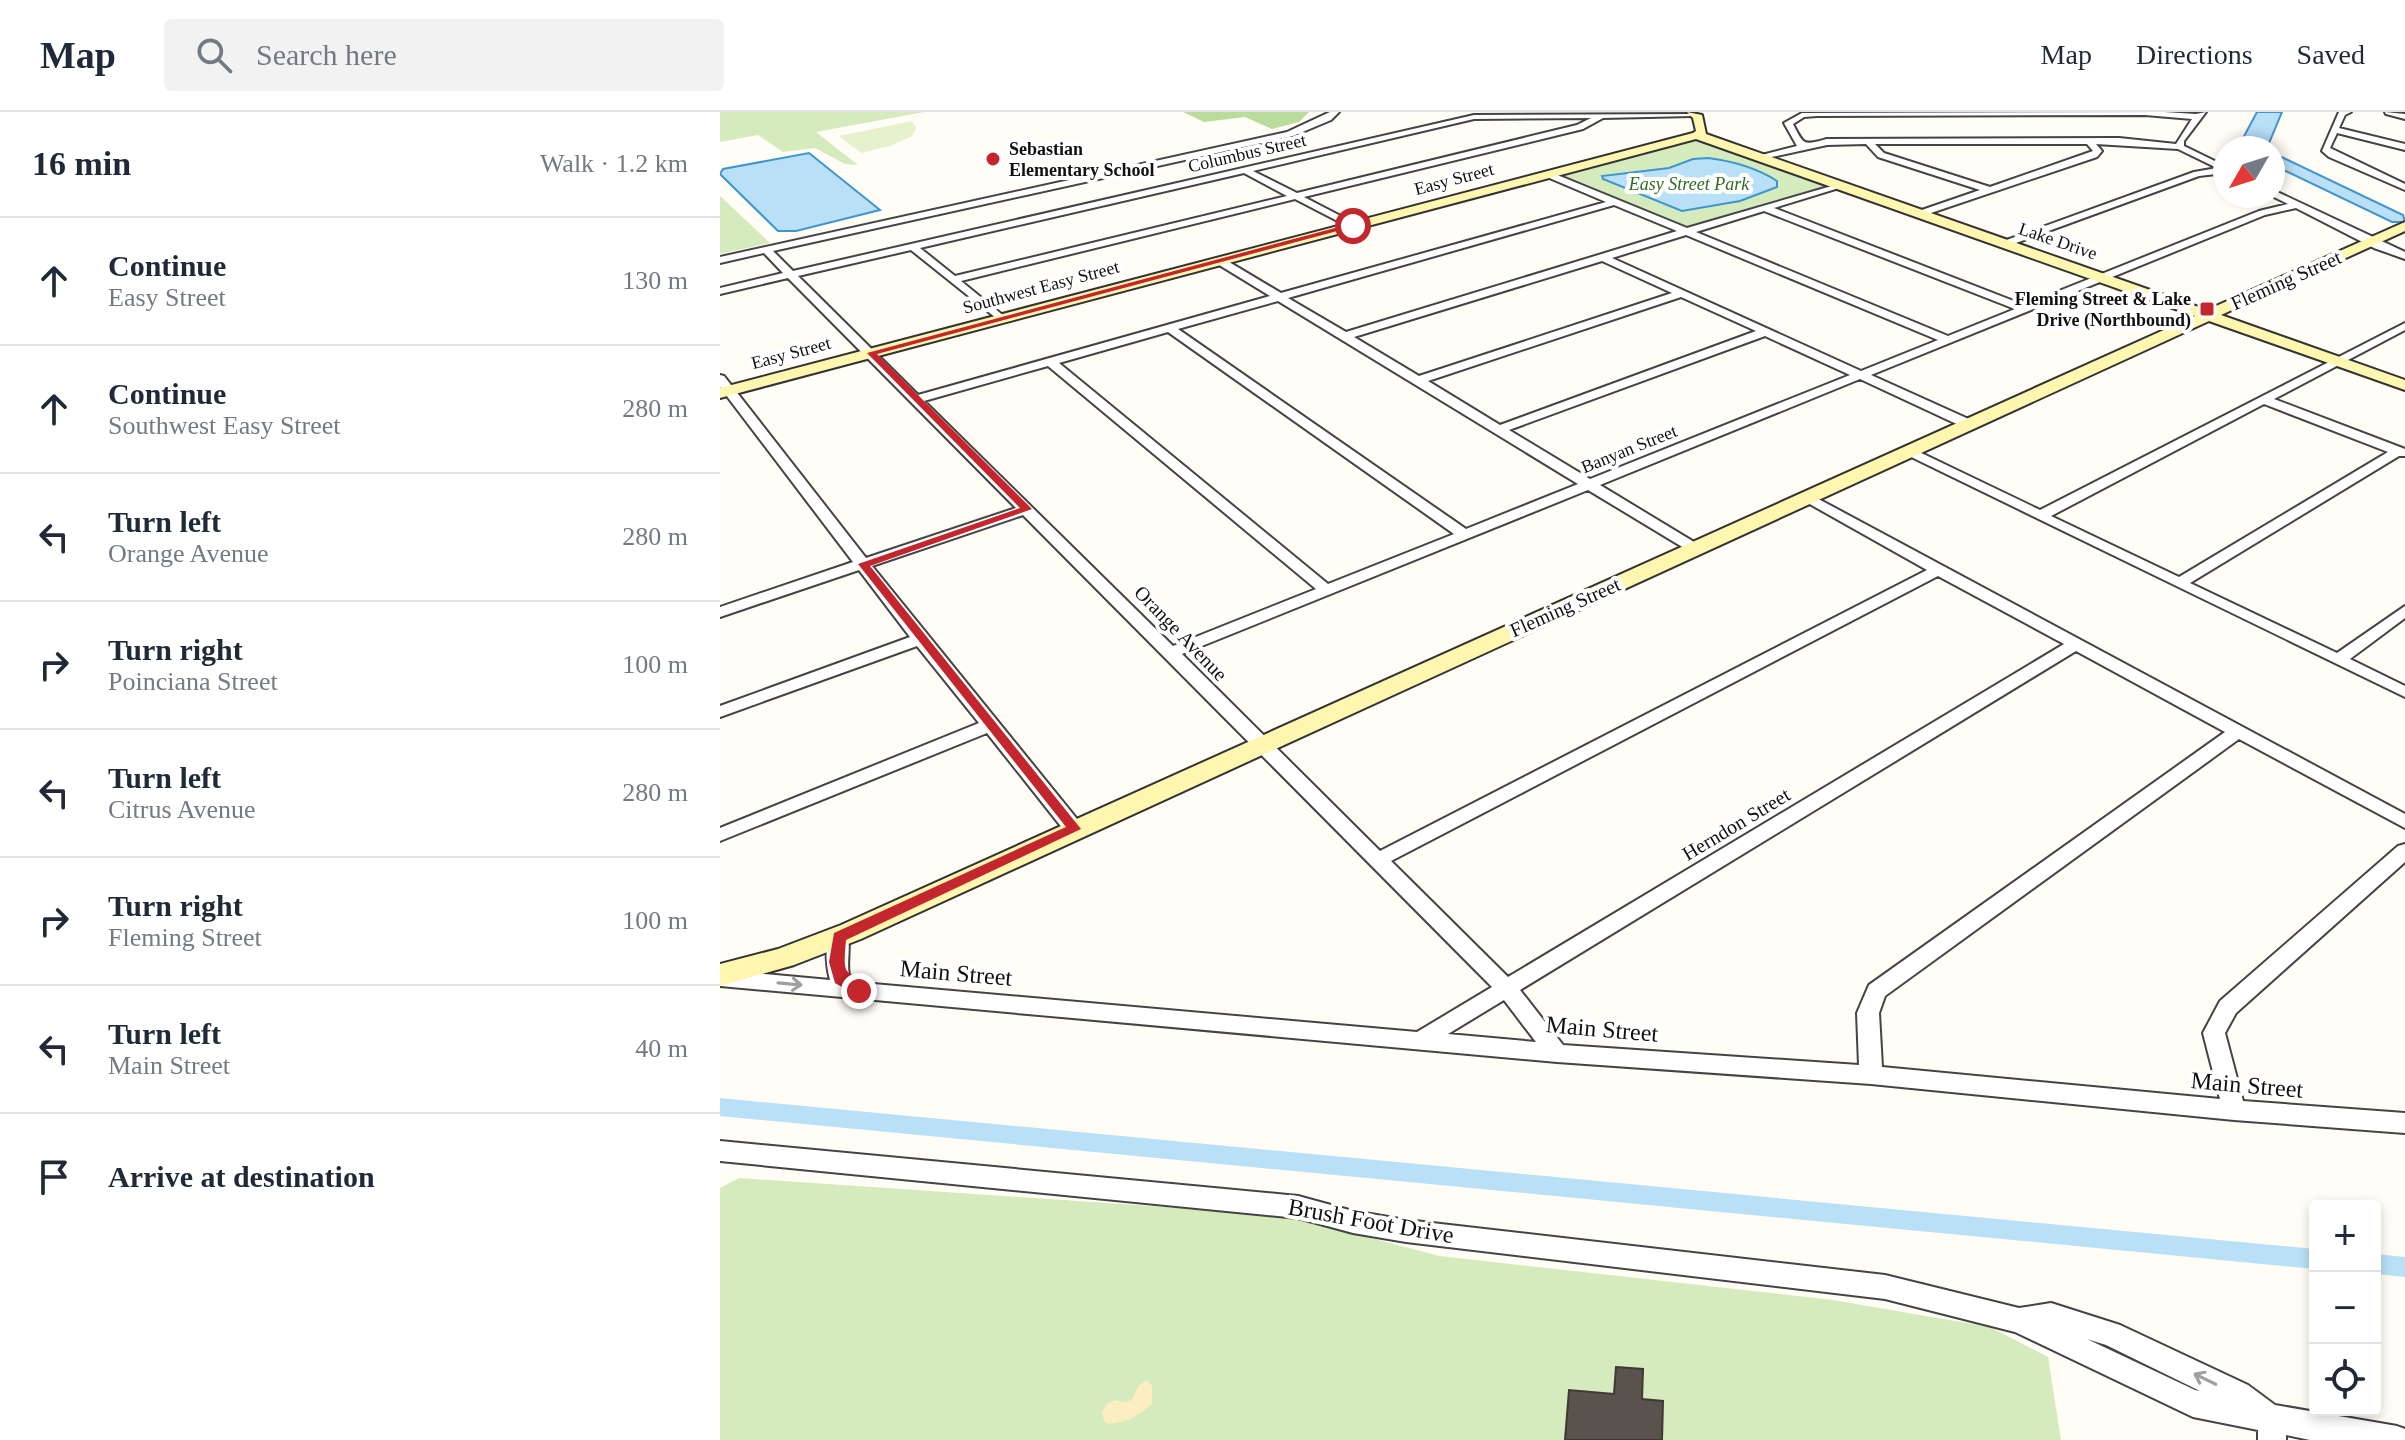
<!DOCTYPE html>
<meta charset="utf-8">
<style>
:root{--surface:#fff;--page:#f2f2f3;--text:#1f2937;--muted:#747a83;--line:#e0e1e3}
body{margin:0;font-family:"Times New Roman",serif;background:var(--page);color:var(--text)}
.controls{position:absolute;right:24px;bottom:24px;display:grid;overflow:hidden;border-radius:8px;box-shadow:0 4px 12px #0003}
.controls button{width:72px;height:72px;display:grid;place-items:center;padding:0;border:0;border-bottom:2px solid var(--line);background:var(--surface);color:var(--text);font:40px sans-serif}
.compass{position:absolute;left:1493px;top:24px;width:72px;height:72px;border-radius:50%;background:var(--surface);box-shadow:0 4px 12px #0003;rotate:231deg}
.stop{position:absolute;width:24px;height:24px;margin:-18px;border:6px solid #c4262e;border-radius:50%;background:#fff}
.stop.end{background:#c4262e;border-color:#fff;box-shadow:0 2px 8px #0008}
.list{margin:0;padding:0;list-style:none}
h2{display:flex;justify-content:space-between;align-items:center;height:104px;margin:0;padding:0 32px;font-size:34px}
h2 small{font-size:26px;font-weight:400;color:var(--muted)}
.list li{display:grid;grid-template-columns:52px 1fr auto;gap:24px;align-items:center;box-sizing:border-box;height:128px;padding:0 32px;border-top:2px solid var(--line)}
.list b{display:block;font-size:30px;white-space:nowrap}
.list p{margin:0;font-size:26px;white-space:nowrap;color:var(--muted)}
.list em{font-size:26px;font-style:normal;color:var(--muted)}
.icon{flex:none;width:44px;height:44px;fill:none;stroke:currentColor;stroke-width:2;stroke-linecap:round;stroke-linejoin:round}
.map{position:relative;flex:none;width:1685px;height:1328px;overflow:hidden}
header{display:flex;align-items:center;gap:48px;box-sizing:border-box;height:112px;padding:0 40px;background:var(--surface);border-bottom:2px solid var(--line)}
header strong{font-size:38px}
nav{display:flex;gap:44px;margin-inline-start:auto;font-size:28px}
.search{width:560px;height:72px;background:var(--page);display:flex;align-items:center;gap:20px;box-sizing:border-box;padding:0 28px;border-radius:8px;color:var(--muted);font-size:30px}
main{display:flex}
aside{flex:1;background:var(--surface)}
.map>svg:first-child{display:block}
.green{fill:#d5ebbd}
.forest{fill:#b9dc9c}
.sand{fill:#fbeec1}
.pitch{fill:#e6f2cf}
.water{fill:#b9e0f7;stroke:#3f96cf;stroke-width:2}
.lines{fill:none;stroke-linecap:round;stroke-linejoin:round}
.canal{fill:#b9e0f7;fill-rule:evenodd}
.building{fill:#5a524d;stroke:#3f3936;stroke-width:2}
.street-casing{stroke:#444;stroke-width:4}
.secondary-casing{stroke:#333;stroke-width:4}
.street{fill:#fff;fill-rule:evenodd}
.secondary{fill:#fff6b0;fill-rule:evenodd}
.oneway{stroke:#a0a0a0}
.route{fill:#c4262e}
.poi-dot{fill:#c4262e;stroke:#fff;stroke-width:3}
.labels{text-anchor:middle;dominant-baseline:central;stroke-width:8;stroke-linejoin:round;paint-order:stroke}
.far-poi-label{font-size:18px;font-weight:bold;fill:#111;stroke:#fff;text-anchor:start}
.far-street-label{font-size:18px;fill:#111;stroke:#fff}
.far-park-label{font-size:18px;font-style:italic;fill:#2f6b1f;stroke:#fff}
.street-label{font-size:20px;fill:#111;stroke:#fff}
.near-street-label{font-size:24px;fill:#111;stroke:#fff}
</style>
<header>
<strong>Map</strong>
<div class="search"><svg class="icon" aria-label="search" viewBox="0 0 24 24"><circle cx="10" cy="10" r="6"/><path d="M15 15l6 6"/></svg>Search here</div>
<nav><a>Map</a><a>Directions</a><a>Saved</a></nav>
</header>
<main>
<aside>
<h2>16 min<small>Walk · 1.2 km</small></h2>
<ul class="list">
<li><svg class="icon" aria-label="ahead" viewBox="0 0 24 24"><path d="M12 20V5M6 11l6-6 6 6"/></svg><div><b>Continue</b><p>Easy Street</p></div><em>130 m</em></li>
<li><svg class="icon" aria-label="ahead" viewBox="0 0 24 24"><path d="M12 20V5M6 11l6-6 6 6"/></svg><div><b>Continue</b><p>Southwest Easy Street</p></div><em>280 m</em></li>
<li><svg class="icon" aria-label="left" viewBox="0 0 24 24"><path d="M17 20v-9H6M10 6l-5 5 5 5"/></svg><div><b>Turn left</b><p>Orange Avenue</p></div><em>280 m</em></li>
<li><svg class="icon" aria-label="right" viewBox="0 0 24 24"><path d="M7 20v-9h11M14 6l5 5-5 5"/></svg><div><b>Turn right</b><p>Poinciana Street</p></div><em>100 m</em></li>
<li><svg class="icon" aria-label="left" viewBox="0 0 24 24"><path d="M17 20v-9H6M10 6l-5 5 5 5"/></svg><div><b>Turn left</b><p>Citrus Avenue</p></div><em>280 m</em></li>
<li><svg class="icon" aria-label="right" viewBox="0 0 24 24"><path d="M7 20v-9h11M14 6l5 5-5 5"/></svg><div><b>Turn right</b><p>Fleming Street</p></div><em>100 m</em></li>
<li><svg class="icon" aria-label="left" viewBox="0 0 24 24"><path d="M17 20v-9H6M10 6l-5 5 5 5"/></svg><div><b>Turn left</b><p>Main Street</p></div><em>40 m</em></li>
<li><svg class="icon" aria-label="arrive" viewBox="0 0 24 24"><path d="M6 21V4h12l-3 4 3 4H6"/></svg><div><b>Arrive at destination</b></div></li>
</ul>
</aside>
<div class="map">
<svg width="1685" height="1328" viewBox="0 0 1685 1328">
<rect width="100%" height="100%" fill="#fffdf5"/>
<path class="green" d="M0,0H204L96,20L138,53L125,52L95,36L63,40L38,23L0,30Z
M977,26L1109,73L968,116L840,63Z
M0,85V84L50,131L0,142Z
M19,1066L562,1103L720,1144L1113,1188L1270,1215L1328,1245L1341,1328H0V1076Z"/>
<path class="forest" d="M463,0H589L579,10L552,17L525,5L484,10Z"/>
<path class="sand" d="M427,1268L432,1274V1292C420,1304 405,1311 388,1312L384,1309L382,1300L387,1292L395,1288L404,1290L412,1288L419,1273Z"/>
<path class="pitch" d="M192,9L196,16L192,24L170,34L141,41L119,24Z"/>
<path class="water" d="M1537,0H1562L1547,36H1522L1521,30Z
M89,41L160,98L76,119H58L0,62L3,57Z
M1553,41L1683,103L1685,110H1672L1553,53Z
M988,46C1012,49 1037,56 1057,69V75L1020,89L962,99L883,67L882,64L949,56L973,47Z"/>
<g class="lines">
<path class="canal" d="M0,986L1595,1137V1157L0,1004Z
M1655,1142L1685,1145V1165L1655,1162Z"/>
</g>
<path class="building" d="M896,1255L923,1257L922,1287L943,1289L942,1328H845L849,1278L894,1282Z"/>
<g class="lines">
<g class="street-casing">
<path id="street" d="M610,0H619L611,8L573,24L53,139L73,159L754,3L976,2L972,4L883,6L863,17L584,85L636,112L638,114L633,117L575,87L241,169L285,205V209L281,210L191,138L78,164L198,283L550,184L496,151V147H504L561,181L886,90L827,65L830,60L967,116L1122,71V75L1054,96L1304,193L1539,99L1568,92L1552,84L1553,78L1685,140V147L1654,136L1576,96L1545,103L1151,263L1253,309V315H1243L1140,267L880,373L979,433V439H969L868,378L462,542L660,739L1207,458L1079,386L1081,383H1091L1685,702V716L1519,627L1165,884L1159,901L1162,955L1500,987L1483,921L1500,889L1678,734L1685,732V750L1516,901L1505,921L1523,989L1685,1001V1021L1514,1008L1151,972L837,950L0,874V858L110,868C106,852 104,835 112,820H126C132,831 126,849 129,863L142,871L697,920L772,875L303,403L152,454L361,712L363,717L361,722H347L267,621L0,729V716L259,611L197,534L0,605V594L190,525L139,458L0,505V495L133,450L0,275V263L4,264L146,446L296,396L68,166L0,182V176L63,161L44,141L0,151V145L567,20ZM871,6L857,13L577,81L533,59L754,7ZM524,61L567,84L235,164L200,136ZM894,93L957,119L626,220L568,186ZM1044,99L1295,197L1228,224L976,120ZM966,123L1218,228L1141,259L892,146ZM882,149L952,181L699,264L634,225ZM961,185L1036,219L780,313L708,269ZM558,189L858,372L746,417L458,217ZM448,220L734,422L608,472L339,251ZM1045,224L1130,263L870,367L789,318ZM328,254L596,477L453,534L204,289ZM1218,464L1344,532L788,865L671,749ZM1356,539L1505,620L1149,873L1137,901L1139,953L843,933L800,878ZM784,888L816,930L728,922Z
M1444,0L1476,2L1486,0L1464,29V34L1505,54V61L1479,64L1285,135L1281,134V130L1474,60L1497,56L1458,37L1376,32L1382,39L1377,45L1199,105L1196,104V100L1260,78L1158,45L1146,32L1107,33L1038,48L1034,45L1077,34L1064,11L1082,1ZM1425,3L1472,7L1456,32L1399,26L1107,27C1083,33 1084,34 1073,12L1084,5L1097,4ZM1155,32H1367L1373,39L1270,75L1164,41Z
M1619,0H1631L1625,3L1619,16L1685,32V38L1617,21L1610,36L1685,72V78L1609,45L1602,39Z
M1665,0L1685,2V7L1666,2Z
M1685,211V218L1554,287L1685,337V344H1679L1470,471L1617,541L1685,494V506L1630,547L1685,574V585L1181,340L1193,337L1320,398ZM1544,292L1668,340L1459,465L1331,404Z
M0,1029L578,1084L633,1099L686,1108L1165,1163L1299,1196L1331,1191L1400,1213L1528,1273L1555,1293L1677,1314L1685,1317V1328H1590L1566,1323V1328H1538V1318L1473,1305L1295,1220L1165,1187L686,1130L633,1121L578,1106L0,1049ZM1367,1227L1386,1233L1480,1279L1475,1278Z"/>
</g>
<g class="secondary-casing">
<path id="secondary" d="M967,0L982,3L986,22L1487,198L1685,110V119L1501,203L1685,268V278L1489,209L141,827L74,853L0,874V852L58,837L121,813L1475,204L976,27L0,286V276L973,21L976,19L973,6Z"/>
</g>
<use href="#street" class="street"/>
<use href="#secondary" class="secondary"/>
</g>
<defs><path id="oneway-shaft" d="M-6 0H5M1.5-3L5.5 0L1.5 3" fill="none" stroke-width="1.6" stroke-linecap="round" stroke-linejoin="round" transform="scale(2)"/></defs>
<g class="oneway">
<use href="#oneway-shaft" transform="translate(70 872) rotate(5)"/>
<use href="#oneway-shaft" transform="translate(1485 1267) rotate(-154)"/>
</g>
<path class="route" d="M630,112L636,114L157,242L312,397L150,454L361,717L126,828C122,871 127,852 147,879L139,885L115,871L109,850L114,821L346,715L138,452L300,396L147,241Z"/>
<g class="poi-dot">
<circle cx="273" cy="47" r="8"/>
<rect x="1479" y="189" width="16" height="16" rx="4"/>
</g>
<g class="labels">
<g class="far-poi-label">
<text x="289" y="37">Sebastian<tspan x="289" dy="21">Elementary School</tspan></text>
<text x="1471" y="187" text-anchor="end">Fleming Street &amp; Lake<tspan x="1471" dy="21">Drive (Northbound)</tspan></text>
</g>
<g class="far-street-label">
<text transform="translate(527 41) rotate(-13)">Columbus Street</text>
<text transform="translate(734 67) rotate(-15)">Easy Street</text>
<text transform="translate(1338 129) rotate(19)">Lake Drive</text>
<text transform="translate(321 175) rotate(-15)">Southwest Easy Street</text>
<text transform="translate(71 241) rotate(-15)">Easy Street</text>
<text transform="translate(909 337) rotate(-22)">Banyan Street</text>
</g>
<g class="far-park-label">
<text x="969" y="72">Easy Street Park</text>
</g>
<g class="street-label">
<text transform="translate(1566 168) rotate(-24)">Fleming Street</text>
<text transform="translate(845 495) rotate(-24)">Fleming Street</text>
<text transform="translate(461 521) rotate(46)">Orange Avenue</text>
<text transform="translate(1016 712) rotate(-31)">Herndon Street</text>
</g>
<g class="near-street-label">
<text transform="translate(236 861) rotate(5)">Main Street</text>
<text transform="translate(882 917) rotate(5)">Main Street</text>
<text transform="translate(1527 973) rotate(5)">Main Street</text>
<text transform="translate(651 1109) rotate(10)">Brush Foot Drive</text>
</g>
</g>
</svg>
<div class="controls">
<button>+</button>
<button>−</button>
<button><svg class="icon" aria-label="locate" viewBox="0 0 24 24"><circle cx="12" cy="12" r="6"/><path d="M12 2v4M12 18v4M2 12h4M18 12h4"/></svg></button>
</div>
<svg class="compass" viewBox="-18 -18 36 36"><path d="M0-13l5 13h-10z" fill="#e53935"/><path d="M0 13l5-13h-10z" fill="#747a83"/></svg>
<div class="stop" style="left:633px;top:114px"></div>
<div class="stop end" style="left:139px;top:879px"></div>
</div>
</main>
